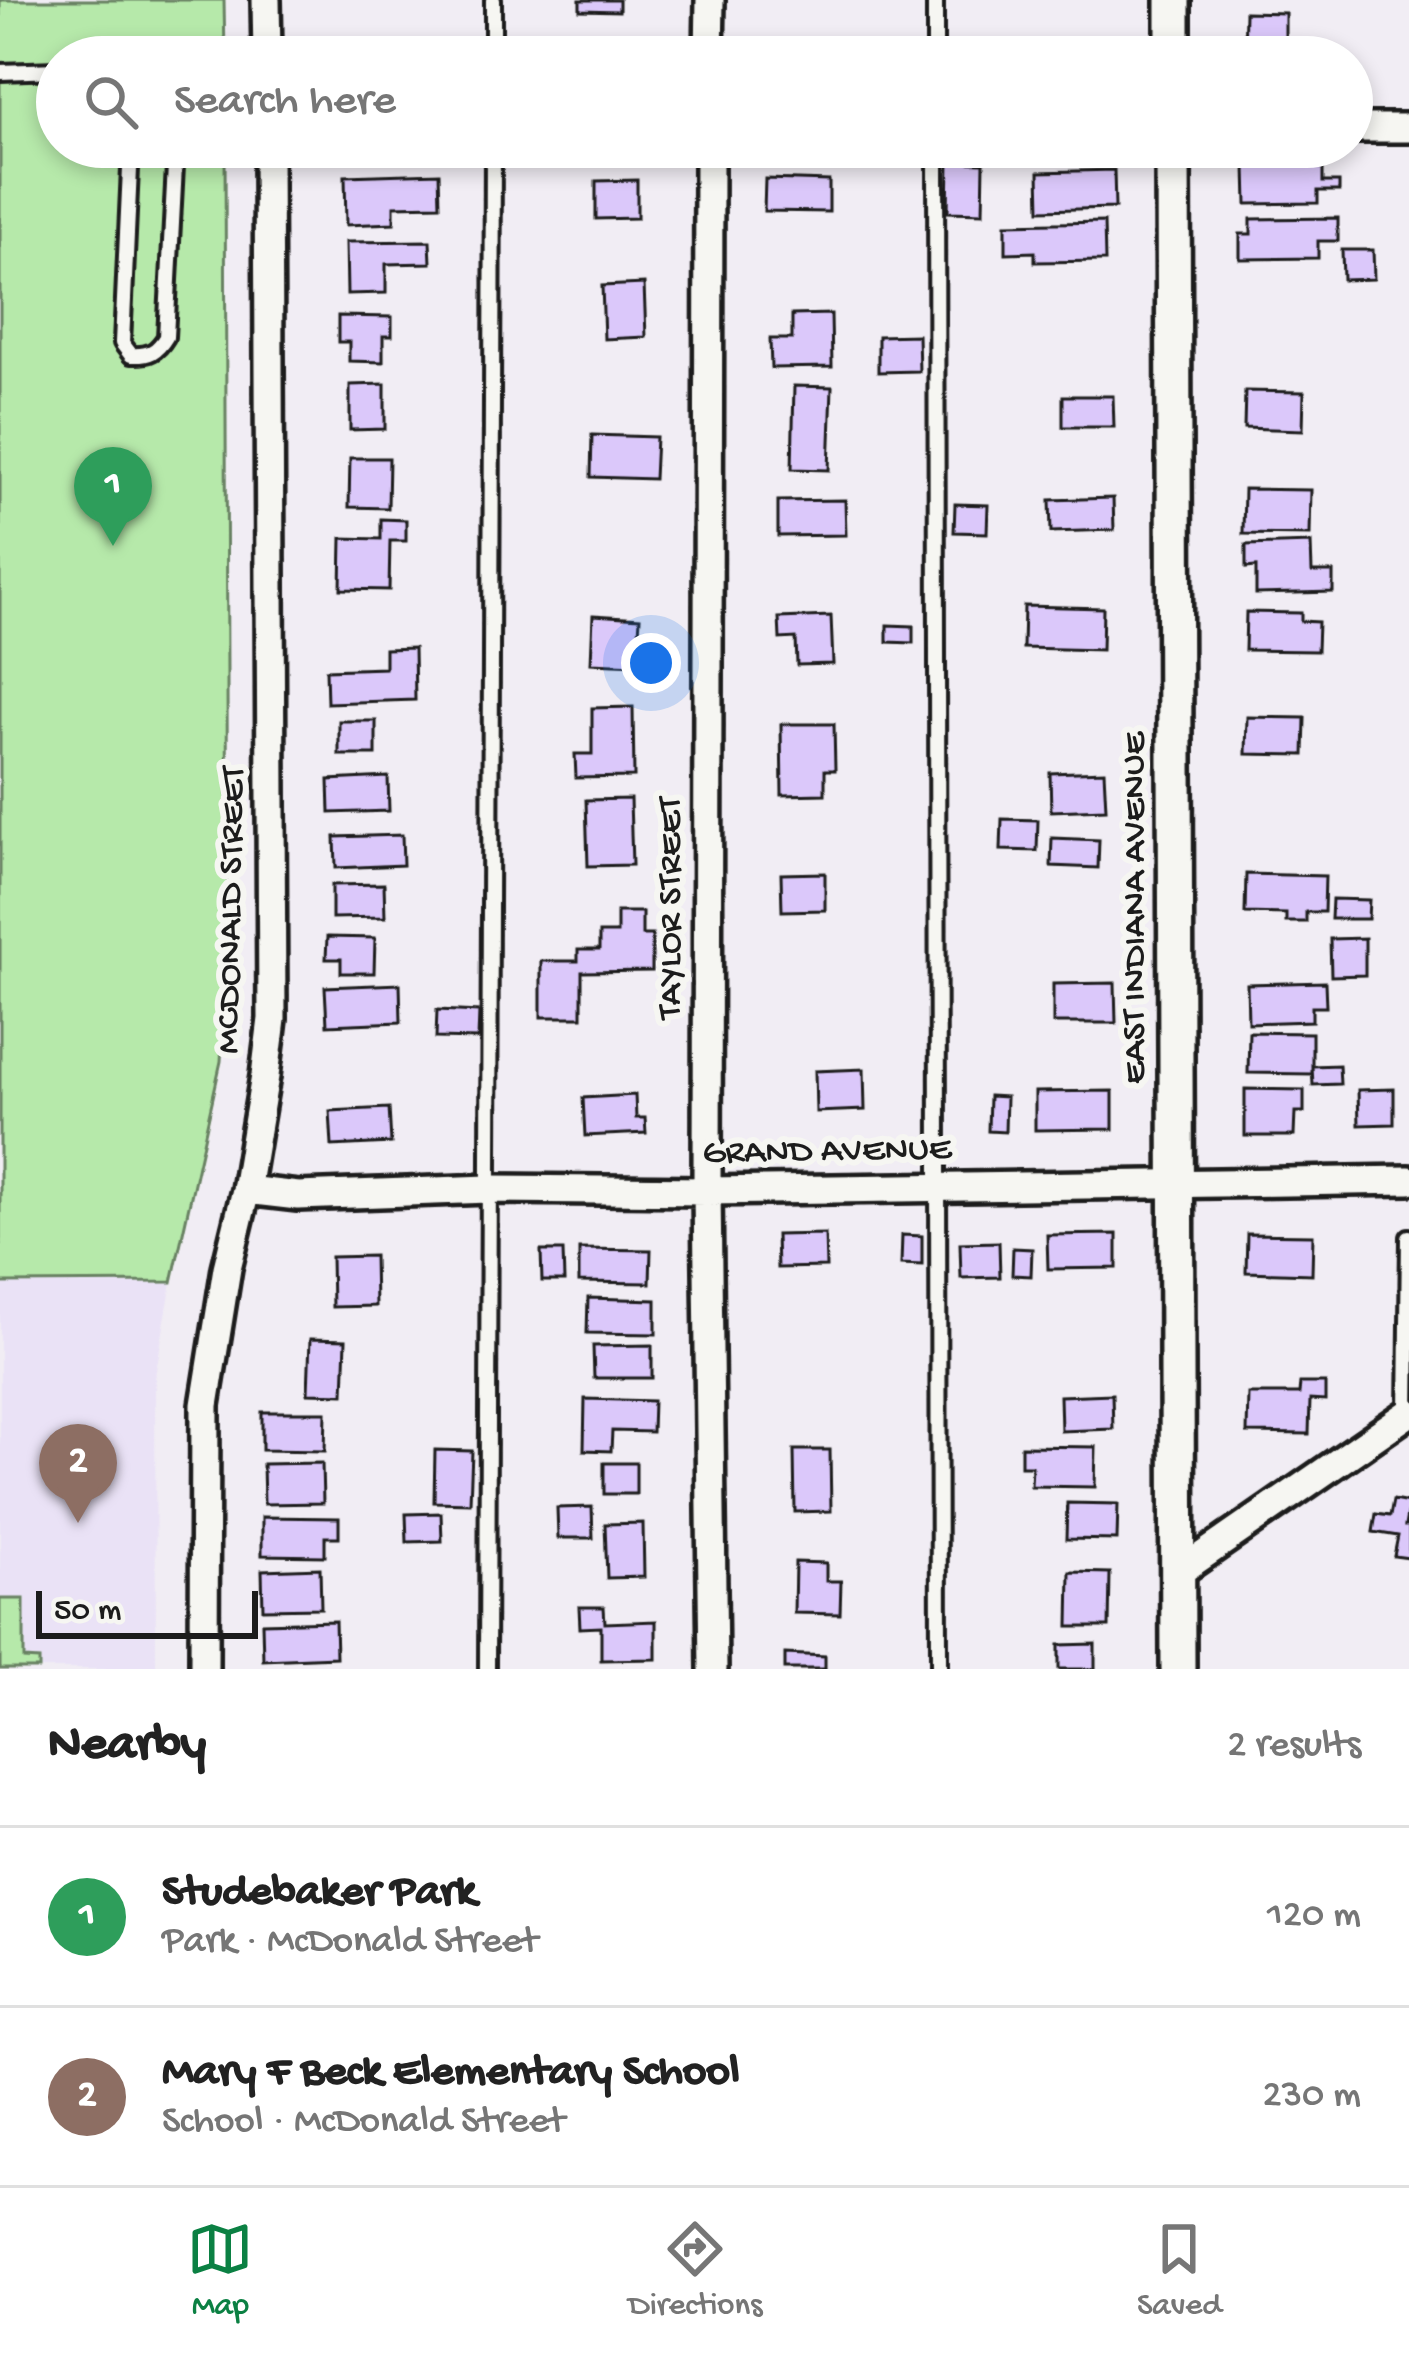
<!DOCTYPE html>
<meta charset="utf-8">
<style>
:root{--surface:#fff;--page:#f6f6f6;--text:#222;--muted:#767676;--line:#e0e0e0;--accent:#0b8043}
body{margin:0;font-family:"Gochi Hand",sans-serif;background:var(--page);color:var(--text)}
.scale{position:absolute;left:36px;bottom:30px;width:222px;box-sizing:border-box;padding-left:12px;border:6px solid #1c1c1c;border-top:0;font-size:33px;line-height:42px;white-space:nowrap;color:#1c1c1c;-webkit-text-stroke:9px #f6f6f2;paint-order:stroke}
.you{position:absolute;left:651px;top:663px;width:42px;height:42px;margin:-30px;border:9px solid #fff;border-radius:50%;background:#1a73e8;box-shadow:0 0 0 18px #1a73e833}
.badge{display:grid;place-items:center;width:78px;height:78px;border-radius:50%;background:var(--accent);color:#fff;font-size:39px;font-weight:700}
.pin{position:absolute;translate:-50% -99px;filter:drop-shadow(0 3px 6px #0008)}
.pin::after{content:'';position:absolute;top:63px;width:42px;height:36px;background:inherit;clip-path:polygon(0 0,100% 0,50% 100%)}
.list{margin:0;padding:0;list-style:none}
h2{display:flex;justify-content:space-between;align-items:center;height:156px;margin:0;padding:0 48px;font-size:51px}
h2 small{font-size:39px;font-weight:400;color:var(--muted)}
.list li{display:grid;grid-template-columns:78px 1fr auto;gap:36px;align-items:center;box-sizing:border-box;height:180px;padding:0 48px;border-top:3px solid var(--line)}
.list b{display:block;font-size:45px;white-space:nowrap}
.list p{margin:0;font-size:39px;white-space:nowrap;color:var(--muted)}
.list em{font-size:39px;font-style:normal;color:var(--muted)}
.icon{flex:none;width:66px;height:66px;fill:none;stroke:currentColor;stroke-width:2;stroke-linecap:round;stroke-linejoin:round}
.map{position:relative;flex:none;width:1409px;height:1669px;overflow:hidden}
.search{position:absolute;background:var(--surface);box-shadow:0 6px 18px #0003;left:36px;right:36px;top:36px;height:132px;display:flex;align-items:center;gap:30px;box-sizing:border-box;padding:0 42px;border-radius:66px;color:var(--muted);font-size:45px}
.sheet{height:516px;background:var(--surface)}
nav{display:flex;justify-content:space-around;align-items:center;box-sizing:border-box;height:168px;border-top:3px solid var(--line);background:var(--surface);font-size:33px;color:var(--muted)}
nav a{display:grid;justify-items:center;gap:6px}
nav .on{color:var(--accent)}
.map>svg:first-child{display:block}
.built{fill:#eae2f6}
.green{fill:#b6e9aa;stroke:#698263;stroke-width:3}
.building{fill:#dbc8fa;stroke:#1c1c1c;stroke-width:3}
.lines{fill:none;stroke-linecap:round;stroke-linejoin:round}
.service-casing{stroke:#1c1c1c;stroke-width:22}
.minor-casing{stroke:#1c1c1c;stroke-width:36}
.tertiary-casing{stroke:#1c1c1c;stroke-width:42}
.service{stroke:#f6f6f2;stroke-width:14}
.minor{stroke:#f6f6f2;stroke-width:27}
.tertiary{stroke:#f6f6f2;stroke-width:33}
.labels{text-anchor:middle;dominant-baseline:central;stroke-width:12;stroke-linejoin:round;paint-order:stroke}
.street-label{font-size:36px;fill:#1c1c1c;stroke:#f6f6f2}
</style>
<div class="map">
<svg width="1409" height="1669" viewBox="0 0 1409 1669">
<rect width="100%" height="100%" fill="#f1edf4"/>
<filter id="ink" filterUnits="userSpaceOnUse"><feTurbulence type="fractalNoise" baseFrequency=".00833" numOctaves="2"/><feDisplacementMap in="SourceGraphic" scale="24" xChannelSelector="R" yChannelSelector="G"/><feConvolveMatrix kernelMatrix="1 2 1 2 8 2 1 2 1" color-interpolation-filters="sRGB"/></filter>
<g filter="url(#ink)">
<path class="built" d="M172,1282L155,1376L156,1669H0V1283Z"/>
<path class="green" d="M0,0H224L225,57H57V147H225L228,945L221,1061L172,1282L0,1283Z
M0,1599H24V1659L39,1660V1669H0Z"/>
<path class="building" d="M580,0H619V11L580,10Z
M1245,12L1285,13V57H1244Z
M1042,51H1108V57H1042Z
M949,162L984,163L983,213L948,212Z
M1323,165V182H1339V191H1318V203L1247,204L1246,166Z
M1114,170L1115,208L1040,210L1039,172Z
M439,173L440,205L394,206V223L346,225L345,176Z
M765,179L829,181V212L764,211Z
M637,180V218L596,219V181Z
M1338,218V241H1318V258L1240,259V234H1251V219Z
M1104,222L1105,261L1035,262V252L1006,253V224Z
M430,241L431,263L386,264V293L347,294L346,242Z
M1342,250H1373L1374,279L1343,280Z
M644,284L646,337L604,339L602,286Z
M831,314L832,367L771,368L770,339H792V315Z
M338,316L392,317V336H383V362L349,361V342H338Z
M918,335L919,371L878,372V336Z
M385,384V429L350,430V385Z
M794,386L832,387L829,470L792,469Z
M1245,391L1304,392L1303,430L1244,428Z
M1063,396H1113L1114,427H1063Z
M592,435L656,437L654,479L591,477Z
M350,458H389L388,508L349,507Z
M1244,489L1311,490L1310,535L1243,534Z
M1113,498L1114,530L1051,532L1050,500Z
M845,500L846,535L778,536V501Z
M955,504L988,505L987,533L954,532Z
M381,519L406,520V541H390L389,590L341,589L342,538L381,539Z
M1311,543L1312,572H1333V592L1256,594V567L1246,568V545Z
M1024,606L1103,608L1102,650L1023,648Z
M1246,612L1301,613V621L1318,622L1317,651L1245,650Z
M593,615L640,618L637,665L591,663Z
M831,616L833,664L797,665L796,638L780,639L779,618Z
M887,625L913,626V643L887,642Z
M414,648L415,700L327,703L326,670L385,668V649Z
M633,707L634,777L576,778L575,754H592V708Z
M1247,717L1305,718L1304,755L1246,754Z
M339,721H376V755H339Z
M781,724H834L835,770H825V794L782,795Z
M1104,771L1106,809L1051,811L1050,773Z
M388,777L389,811L330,813L329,780Z
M630,799L632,865L588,866L586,800Z
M1002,819L1038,820L1037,851L1001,850Z
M402,835L403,865L336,868L335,837Z
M1052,838L1099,840L1098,868L1051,866Z
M825,873V910L782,911L781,874Z
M1246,874L1325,876L1324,912H1306V922H1286V914L1245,913Z
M384,884L385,917L332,918V885Z
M1332,899L1369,900L1368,919H1331Z
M617,912H642V935H652V971L582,972V1017H541V961H578V950H599V933H617Z
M327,937L375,938L374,973H341V959H326Z
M1365,938V975L1331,976L1330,939Z
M1325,982L1326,1007H1312V1021L1248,1023L1247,984Z
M1115,983L1116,1023H1053V984Z
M400,984L401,1022L327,1025L325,987Z
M437,1010L479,1012L478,1039L436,1038Z
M1249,1032L1312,1033V1074L1248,1073Z
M1339,1065L1340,1084L1313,1085L1312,1066Z
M864,1069L865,1110L816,1112L815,1071Z
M1245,1089L1304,1090V1112H1295L1294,1136H1245Z
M1394,1089V1124L1359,1125L1358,1090Z
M1113,1091V1129L1035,1130V1092Z
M635,1095L636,1118H645L646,1133L585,1136L583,1098Z
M989,1096L1006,1097L1005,1132L988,1131Z
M389,1108L391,1143L332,1146L330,1111Z
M825,1234L826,1267L777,1268L776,1235Z
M1117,1234V1268L1048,1269L1047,1235Z
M1247,1234L1313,1235L1312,1274L1246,1272Z
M902,1235L922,1236V1265L901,1264Z
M999,1242L1000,1277L961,1278L960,1243Z
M1013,1248L1032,1249L1031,1276L1012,1275Z
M579,1249L651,1250L650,1283L579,1282Z
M541,1251H563L564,1281H542Z
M374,1256L375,1306L332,1307L331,1257Z
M588,1298L656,1300V1334L587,1333Z
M310,1339L346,1340L344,1394L308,1393Z
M652,1345V1378H594L593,1346Z
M1300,1383H1325V1401L1310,1400L1309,1434L1247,1433L1248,1394H1299Z
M1112,1394L1113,1429L1061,1431L1060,1396Z
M585,1399L653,1401L652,1432L612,1431L611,1451L584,1450Z
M262,1412H326L325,1451L262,1450Z
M1021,1446L1096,1447L1095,1487L1031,1486L1032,1466H1021Z
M435,1450L472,1451L470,1503L434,1502Z
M794,1450H830L831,1511L795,1512Z
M322,1463L323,1503L264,1504L263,1464Z
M604,1463H636V1494H604Z
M1393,1500L1409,1503L1405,1526H1409V1558L1394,1556L1398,1536L1373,1532L1376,1514L1390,1516Z
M1067,1503L1118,1504L1117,1540L1066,1539Z
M592,1507L593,1538H558L557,1508Z
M441,1513L442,1541L407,1542L406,1514Z
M262,1517L339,1518V1537H325V1556L262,1555Z
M643,1523L644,1577L607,1578L605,1524Z
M795,1562L826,1563V1581H841L840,1614L794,1613Z
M320,1568L321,1608L263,1609L262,1570Z
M1070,1572L1110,1573L1109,1627H1069Z
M579,1607H604L605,1623L656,1621V1659L601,1660V1627L580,1628Z
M335,1621L336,1657L263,1660L262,1623Z
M1095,1644V1669H1059V1645Z
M785,1654L825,1656V1669H785Z"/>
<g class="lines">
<g class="service-casing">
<path id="service" d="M493,0V57
M935,0V57
M0,72L57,70
M131,147L122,343L131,355C149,356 157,352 166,337L176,147
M936,147L939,1669
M1407,1414L1409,1237
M487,1669L493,147"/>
</g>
<g class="minor-casing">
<path id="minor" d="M266,0L267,57
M709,57L710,0
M1352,128H1409
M709,147L707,1191L713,1669
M246,1190L298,1196L489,1189L707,1191L1409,1180
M1179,1572L1409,1413
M204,1669L205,1405L227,1268L246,1190L265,1076L272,1019L268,147"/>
</g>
<g class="tertiary-casing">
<path id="tertiary" d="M1173,0V57
M1173,147L1178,1669"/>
</g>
<use href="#service" class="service"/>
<use href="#minor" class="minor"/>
<use href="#tertiary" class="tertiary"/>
</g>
</g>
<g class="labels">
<g class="street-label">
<text transform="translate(672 908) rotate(-90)">TAYLOR STREET</text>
<text transform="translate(1136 908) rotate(-90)">EAST INDIANA AVENUE</text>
<text transform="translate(233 910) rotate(-89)">MCDONALD STREET</text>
<text transform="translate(827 1153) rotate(-1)">GRAND AVENUE</text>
</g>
</g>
</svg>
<div class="scale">50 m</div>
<div class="you"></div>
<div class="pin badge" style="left:113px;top:546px;background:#2e9e5b">1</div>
<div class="pin badge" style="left:78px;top:1523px;background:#8d6e63">2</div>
<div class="search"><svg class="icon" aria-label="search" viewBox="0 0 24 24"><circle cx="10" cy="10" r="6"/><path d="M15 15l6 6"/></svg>Search here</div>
</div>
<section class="sheet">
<h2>Nearby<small>2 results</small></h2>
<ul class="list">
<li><span class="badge" style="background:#2e9e5b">1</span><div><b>Studebaker Park</b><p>Park · McDonald Street</p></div><em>120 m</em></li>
<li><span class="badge" style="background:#8d6e63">2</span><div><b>Mary F Beck Elementary School</b><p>School · McDonald Street</p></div><em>230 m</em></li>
</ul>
</section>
<nav>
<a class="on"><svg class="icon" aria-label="map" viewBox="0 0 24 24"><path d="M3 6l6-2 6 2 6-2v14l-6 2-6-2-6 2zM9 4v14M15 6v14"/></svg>Map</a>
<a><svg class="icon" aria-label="directions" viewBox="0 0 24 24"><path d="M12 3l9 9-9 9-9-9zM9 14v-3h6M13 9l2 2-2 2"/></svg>Directions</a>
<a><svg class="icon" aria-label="saved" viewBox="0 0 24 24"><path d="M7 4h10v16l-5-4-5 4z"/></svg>Saved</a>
</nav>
